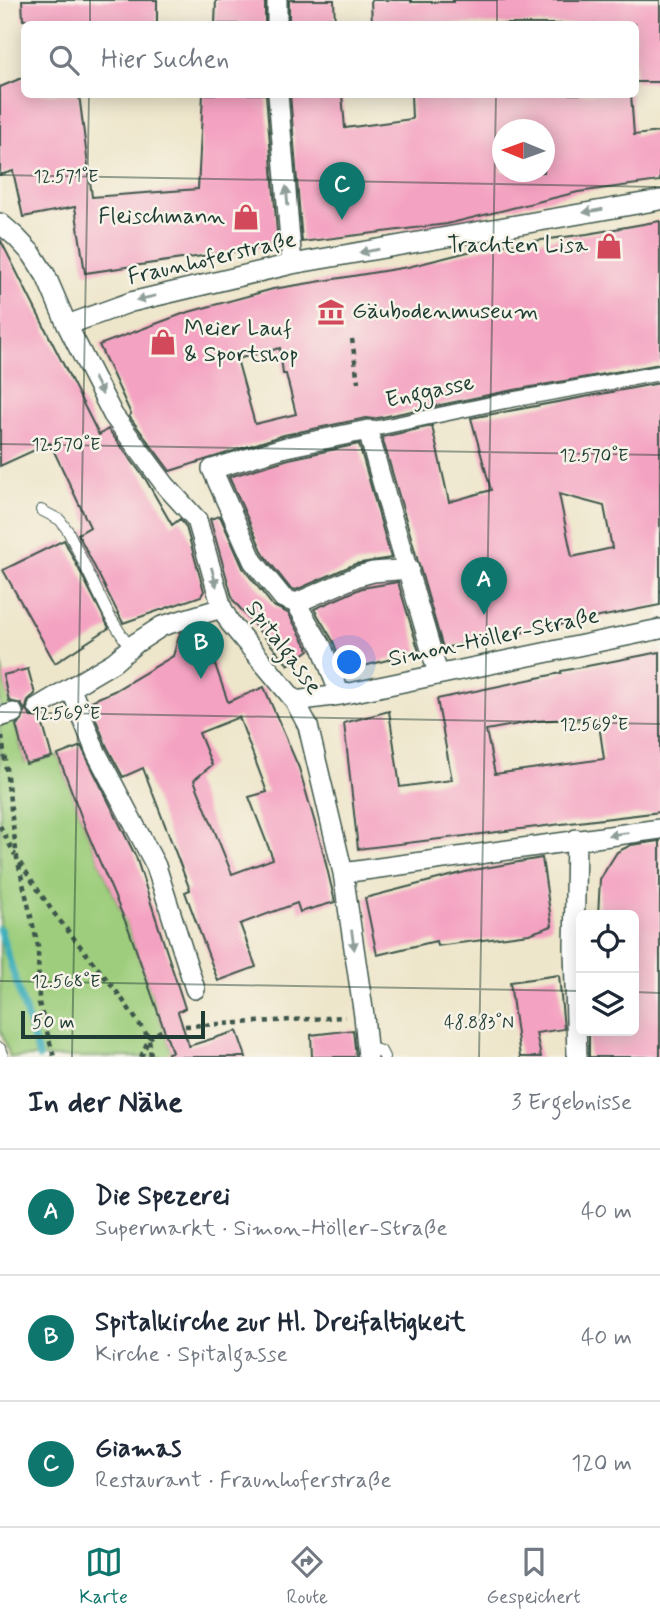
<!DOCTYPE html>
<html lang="de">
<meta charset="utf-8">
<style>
:root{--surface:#fff;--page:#f2f2f3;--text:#1f2937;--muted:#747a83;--line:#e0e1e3;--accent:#0f766e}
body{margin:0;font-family:Mynerve,sans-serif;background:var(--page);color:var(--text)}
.controls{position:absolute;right:21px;bottom:21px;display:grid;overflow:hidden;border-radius:10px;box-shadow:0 4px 18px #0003}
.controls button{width:63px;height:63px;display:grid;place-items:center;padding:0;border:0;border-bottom:2px solid var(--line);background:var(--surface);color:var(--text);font:35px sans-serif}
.compass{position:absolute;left:492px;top:119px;width:63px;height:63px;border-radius:50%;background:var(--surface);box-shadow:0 4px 18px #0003;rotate:271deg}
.scale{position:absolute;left:21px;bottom:18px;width:184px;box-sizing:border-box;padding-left:7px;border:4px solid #1f3d34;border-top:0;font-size:19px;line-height:24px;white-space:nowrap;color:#1f3d34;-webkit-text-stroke:5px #f7f3e8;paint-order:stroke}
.you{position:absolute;left:350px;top:663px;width:24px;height:24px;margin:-18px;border:5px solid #fff;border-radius:50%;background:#1a73e8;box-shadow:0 0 0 10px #1a73e833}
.badge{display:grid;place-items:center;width:46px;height:46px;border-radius:50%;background:var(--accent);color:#fff;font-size:23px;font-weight:700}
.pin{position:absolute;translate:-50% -58px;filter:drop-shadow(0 2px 4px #0008)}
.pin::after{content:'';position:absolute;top:37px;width:24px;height:21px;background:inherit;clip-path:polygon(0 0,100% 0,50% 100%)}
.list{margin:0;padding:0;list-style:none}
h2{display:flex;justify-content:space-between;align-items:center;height:91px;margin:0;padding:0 28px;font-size:30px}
h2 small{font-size:23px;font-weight:400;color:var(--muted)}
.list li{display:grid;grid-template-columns:46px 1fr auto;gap:21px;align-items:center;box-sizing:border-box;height:126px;padding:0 28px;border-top:2px solid var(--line)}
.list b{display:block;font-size:26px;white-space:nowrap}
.list p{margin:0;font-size:23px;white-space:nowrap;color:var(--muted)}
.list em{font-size:23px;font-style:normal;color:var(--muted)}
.icon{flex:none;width:38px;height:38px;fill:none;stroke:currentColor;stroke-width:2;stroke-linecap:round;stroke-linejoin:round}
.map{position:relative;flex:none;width:660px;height:1057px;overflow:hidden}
.search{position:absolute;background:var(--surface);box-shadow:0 4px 18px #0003;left:21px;right:21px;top:21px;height:77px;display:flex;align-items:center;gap:18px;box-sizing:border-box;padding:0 24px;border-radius:10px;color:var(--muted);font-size:26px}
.sheet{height:469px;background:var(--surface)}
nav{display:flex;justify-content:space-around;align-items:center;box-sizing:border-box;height:98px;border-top:2px solid var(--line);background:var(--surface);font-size:19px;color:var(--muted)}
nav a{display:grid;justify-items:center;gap:4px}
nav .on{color:var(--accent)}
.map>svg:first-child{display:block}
.green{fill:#9ece7d;stroke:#5e8658;stroke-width:2}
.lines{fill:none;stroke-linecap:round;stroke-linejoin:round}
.stream{stroke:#3eaeb9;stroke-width:7}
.building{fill:#f4a2c1;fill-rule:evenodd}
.service-casing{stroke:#3e564b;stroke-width:12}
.pedestrian-casing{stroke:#3e564b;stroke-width:17}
.minor-casing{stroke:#3e564b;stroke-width:22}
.path{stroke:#3e564b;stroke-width:4.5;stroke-dasharray:5 5;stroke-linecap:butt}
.service{stroke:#fff;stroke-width:10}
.pedestrian{stroke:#fff;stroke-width:14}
.minor{stroke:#fff;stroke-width:19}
.oneway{fill:#8f9e9a}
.ticks{fill:none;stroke:#1f3d34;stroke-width:2;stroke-opacity:0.45}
.labels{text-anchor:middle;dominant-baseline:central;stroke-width:5;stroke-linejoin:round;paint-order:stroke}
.poi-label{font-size:23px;fill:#1f3d34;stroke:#f7f3e8;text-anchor:end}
.street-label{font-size:23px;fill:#1f3d34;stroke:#f7f3e8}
.ticks-label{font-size:18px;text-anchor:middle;fill:#1f3d34;stroke:#f7f3e8;stroke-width:5;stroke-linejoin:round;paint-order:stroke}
</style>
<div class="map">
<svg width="660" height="1057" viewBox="0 0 660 1057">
<rect width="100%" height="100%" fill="#f7f3e8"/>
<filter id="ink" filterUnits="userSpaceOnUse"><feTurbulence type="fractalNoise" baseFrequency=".0143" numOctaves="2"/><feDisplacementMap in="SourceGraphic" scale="14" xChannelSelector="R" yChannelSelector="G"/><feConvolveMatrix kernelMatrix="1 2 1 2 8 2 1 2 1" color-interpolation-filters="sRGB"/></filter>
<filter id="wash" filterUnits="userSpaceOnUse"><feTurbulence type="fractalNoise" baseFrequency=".00686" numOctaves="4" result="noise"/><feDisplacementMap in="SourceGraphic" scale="28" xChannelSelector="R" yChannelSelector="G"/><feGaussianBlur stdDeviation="1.57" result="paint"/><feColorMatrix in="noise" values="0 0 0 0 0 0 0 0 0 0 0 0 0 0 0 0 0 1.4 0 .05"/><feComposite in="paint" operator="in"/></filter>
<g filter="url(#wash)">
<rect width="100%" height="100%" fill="#eee6cb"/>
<path class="green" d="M0,655L3,675L25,763L58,755L87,832L129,930L174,1057H10L0,1028Z"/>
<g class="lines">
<path class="stream" d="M0,929L39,1057"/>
</g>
<g id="blocks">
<path class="building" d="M22,0H157V24H38L39,19L23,20Z
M216,0H265V24H215Z
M289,0H334L335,24H289Z
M371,0H411V2H453V0H660V82H635V24H372Z
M24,77V94H79L92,197L198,189L203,94H266L278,245L85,273L75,207L23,217L13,171L0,175V87Z
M290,94H342L345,128L412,119L411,94H631L634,135L660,132V181L578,192L447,224L302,242ZM502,130H544V172H502Z
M660,221V364L503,392L373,419L366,418L284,435L170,471L129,416L131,414L99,345L185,313L273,289L408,267L488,247L587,234ZM280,348L283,374H286L296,414L255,424L237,359Z
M0,239L99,435L108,429L146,480L172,525L180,519L186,527L204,591L201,596L123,623L78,534L90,527L50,443L0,466Z
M660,383V605L443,648L382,437L432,426L449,502L491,490L471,418ZM559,494L604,506L612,548L572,557Z
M359,444L391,558L355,564L296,590L290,588L264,555L229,477L289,459Z
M220,516L243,568L273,606L288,613L309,650L288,665L233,600L210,519Z
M64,540L109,628L55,663L3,570Z
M398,582L419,652L344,671L333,641L314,609L362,588Z
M190,630L208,644L228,702L264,687L299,768L322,847L335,902L300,912L297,903L240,924L256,967L218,981L185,892L190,890L143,768L123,777L107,747L89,702L114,691L173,656L180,633ZM239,717L267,792L249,797L273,859L232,874L194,780L212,765L199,733Z
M660,652V812L358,849L344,723L389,711L400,787L452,780L437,699L561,673V671ZM598,717L604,759L495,774L486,730L536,721Z
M28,669L35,694L28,700L26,708L31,717L41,718L52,757L26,764L16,725L22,721L25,710L21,704L9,701L3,675Z
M81,746L136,857L185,1008L178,1012L189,1046L237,1031L246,1057H168V1053L172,1052L129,930L87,832L58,755Z
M660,841V1057H589V1031H634V915H598L600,879L617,852L631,845Z
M542,858L552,926L529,934L437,946L436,941L377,955L365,898L473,870Z
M559,975L564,1029L536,1033L541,1057H520L510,982Z
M353,1030L356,1057H312L311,1035Z"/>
</g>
</g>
<g filter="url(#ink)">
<use href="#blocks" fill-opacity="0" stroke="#3e564b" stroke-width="2"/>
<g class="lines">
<g class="service-casing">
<path id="service" d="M41,510L60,520L68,531L109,615L130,648
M367,1047L381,1051L384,1057
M0,1048L3,1057"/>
</g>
<g class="pedestrian-casing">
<path id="pedestrian" d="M368,430L505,401L660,373"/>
</g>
<g class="minor-casing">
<path id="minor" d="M277,0V24
M278,94L292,264
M0,223L16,237L32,254L46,276L67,325L113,415L166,486L197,520L222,608L230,623L295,701L308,726L343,873L364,1016L368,1057
M67,325L131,302L292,264L660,200
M296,603L358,576L373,572L409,569
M71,689L96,752L156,866L195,989
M340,695L322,647L296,603L283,598L253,561L212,469L286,447L368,430C389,512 415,592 438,674
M295,701L340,695L660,629
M38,707L114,662L136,643L162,626L222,608
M0,717L13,713
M576,839L574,949L577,1057
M343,873L660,829"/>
</g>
<path class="path" d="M352,339L358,382
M2,736L17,858L38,946L39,1003L54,1057
M0,826L15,855
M20,863L53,912L120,996L149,1038L151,1057
M185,1026L345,1017
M141,1057L149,1038L164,1029"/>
<use href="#service" class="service"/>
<use href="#pedestrian" class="pedestrian"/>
<use href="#minor" class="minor"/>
</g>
<defs><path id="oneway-solid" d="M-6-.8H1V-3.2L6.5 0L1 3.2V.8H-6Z" transform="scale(1.75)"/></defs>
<g class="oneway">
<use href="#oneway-solid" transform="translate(287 196) rotate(-95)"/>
<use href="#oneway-solid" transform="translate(593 211) rotate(170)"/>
<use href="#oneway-solid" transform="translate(369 251) rotate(170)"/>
<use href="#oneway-solid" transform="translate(146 298) rotate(167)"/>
<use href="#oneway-solid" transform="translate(98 386) rotate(63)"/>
<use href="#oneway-solid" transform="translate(214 577) rotate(75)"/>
<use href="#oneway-solid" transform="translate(618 834) rotate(173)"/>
<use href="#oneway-solid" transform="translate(353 940) rotate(82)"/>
</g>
</g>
<path class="ticks" d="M90,24V0M497,24V0M0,175L660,187M0,444L660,455M0,712L660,724M0,981L581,991M634,992L660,993M72,1057L89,94M479,1057L496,94"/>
<defs>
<g id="shop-bare" transform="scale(2.1)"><path d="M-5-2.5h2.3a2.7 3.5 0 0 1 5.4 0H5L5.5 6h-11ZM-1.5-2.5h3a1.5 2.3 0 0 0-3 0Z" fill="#d1495b" stroke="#f7f3e8" stroke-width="2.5" paint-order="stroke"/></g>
<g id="museum-bare" transform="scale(2.1)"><path d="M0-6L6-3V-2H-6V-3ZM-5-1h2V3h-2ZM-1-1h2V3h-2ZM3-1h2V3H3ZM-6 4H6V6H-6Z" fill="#d1495b" stroke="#f7f3e8" stroke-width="2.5" paint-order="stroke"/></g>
</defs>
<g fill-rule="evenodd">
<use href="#shop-bare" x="246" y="217"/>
<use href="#shop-bare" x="609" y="246"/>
<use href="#museum-bare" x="331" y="312"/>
<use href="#shop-bare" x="163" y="342"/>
</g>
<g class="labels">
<g class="poi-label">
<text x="225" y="217">Fleischmann</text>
<text x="588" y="246">Trachten Lisa</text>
<text x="352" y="312" text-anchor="start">Gäubodenmuseum</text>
<text x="184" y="329" text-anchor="start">Meier Lauf<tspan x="184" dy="26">&amp; Sportshop</tspan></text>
</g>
<g class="street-label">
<text transform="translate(212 259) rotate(-13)">Fraunhoferstraße</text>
<text transform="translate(430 392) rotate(-12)">Enggasse</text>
<text transform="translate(494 638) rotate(-12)">Simon-Höller-Straße</text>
<text transform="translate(283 648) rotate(53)">Spitalgasse</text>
</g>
</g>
<g class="ticks-label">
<text x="66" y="182">12.571°E</text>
<text x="66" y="450">12.570°E</text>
<text x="594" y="461">12.570°E</text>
<text x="66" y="719">12.569°E</text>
<text x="594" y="730">12.569°E</text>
<text x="66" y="987">12.568°E</text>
<text x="479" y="1028">48.883°N</text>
</g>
</svg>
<div class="controls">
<button><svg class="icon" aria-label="locate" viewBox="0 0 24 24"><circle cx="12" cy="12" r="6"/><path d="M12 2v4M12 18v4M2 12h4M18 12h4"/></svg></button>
<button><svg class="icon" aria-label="layers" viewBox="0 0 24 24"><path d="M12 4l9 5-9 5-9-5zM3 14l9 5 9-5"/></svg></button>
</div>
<svg class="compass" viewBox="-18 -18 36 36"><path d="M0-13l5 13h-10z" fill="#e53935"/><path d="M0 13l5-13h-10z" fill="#747a83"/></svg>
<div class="scale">50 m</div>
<div class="you"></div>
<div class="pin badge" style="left:484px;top:615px">A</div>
<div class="pin badge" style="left:201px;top:679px">B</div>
<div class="pin badge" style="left:342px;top:220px">C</div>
<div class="search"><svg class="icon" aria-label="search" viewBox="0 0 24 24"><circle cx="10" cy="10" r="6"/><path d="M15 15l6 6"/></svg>Hier suchen</div>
</div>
<section class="sheet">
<h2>In der Nähe<small>3 Ergebnisse</small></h2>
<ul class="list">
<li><span class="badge">A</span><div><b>Die Spezerei</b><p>Supermarkt · Simon-Höller-Straße</p></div><em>40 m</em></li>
<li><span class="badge">B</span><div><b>Spitalkirche zur Hl. Dreifaltigkeit</b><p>Kirche · Spitalgasse</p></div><em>40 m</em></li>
<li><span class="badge">C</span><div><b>Giamas</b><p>Restaurant · Fraunhoferstraße</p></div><em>120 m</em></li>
</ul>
</section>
<nav>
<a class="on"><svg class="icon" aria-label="map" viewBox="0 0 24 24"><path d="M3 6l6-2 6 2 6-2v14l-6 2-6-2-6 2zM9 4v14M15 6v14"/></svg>Karte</a>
<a><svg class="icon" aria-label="directions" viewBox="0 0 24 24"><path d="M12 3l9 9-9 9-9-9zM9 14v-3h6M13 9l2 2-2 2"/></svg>Route</a>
<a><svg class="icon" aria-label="saved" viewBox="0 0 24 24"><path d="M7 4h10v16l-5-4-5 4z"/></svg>Gespeichert</a>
</nav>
